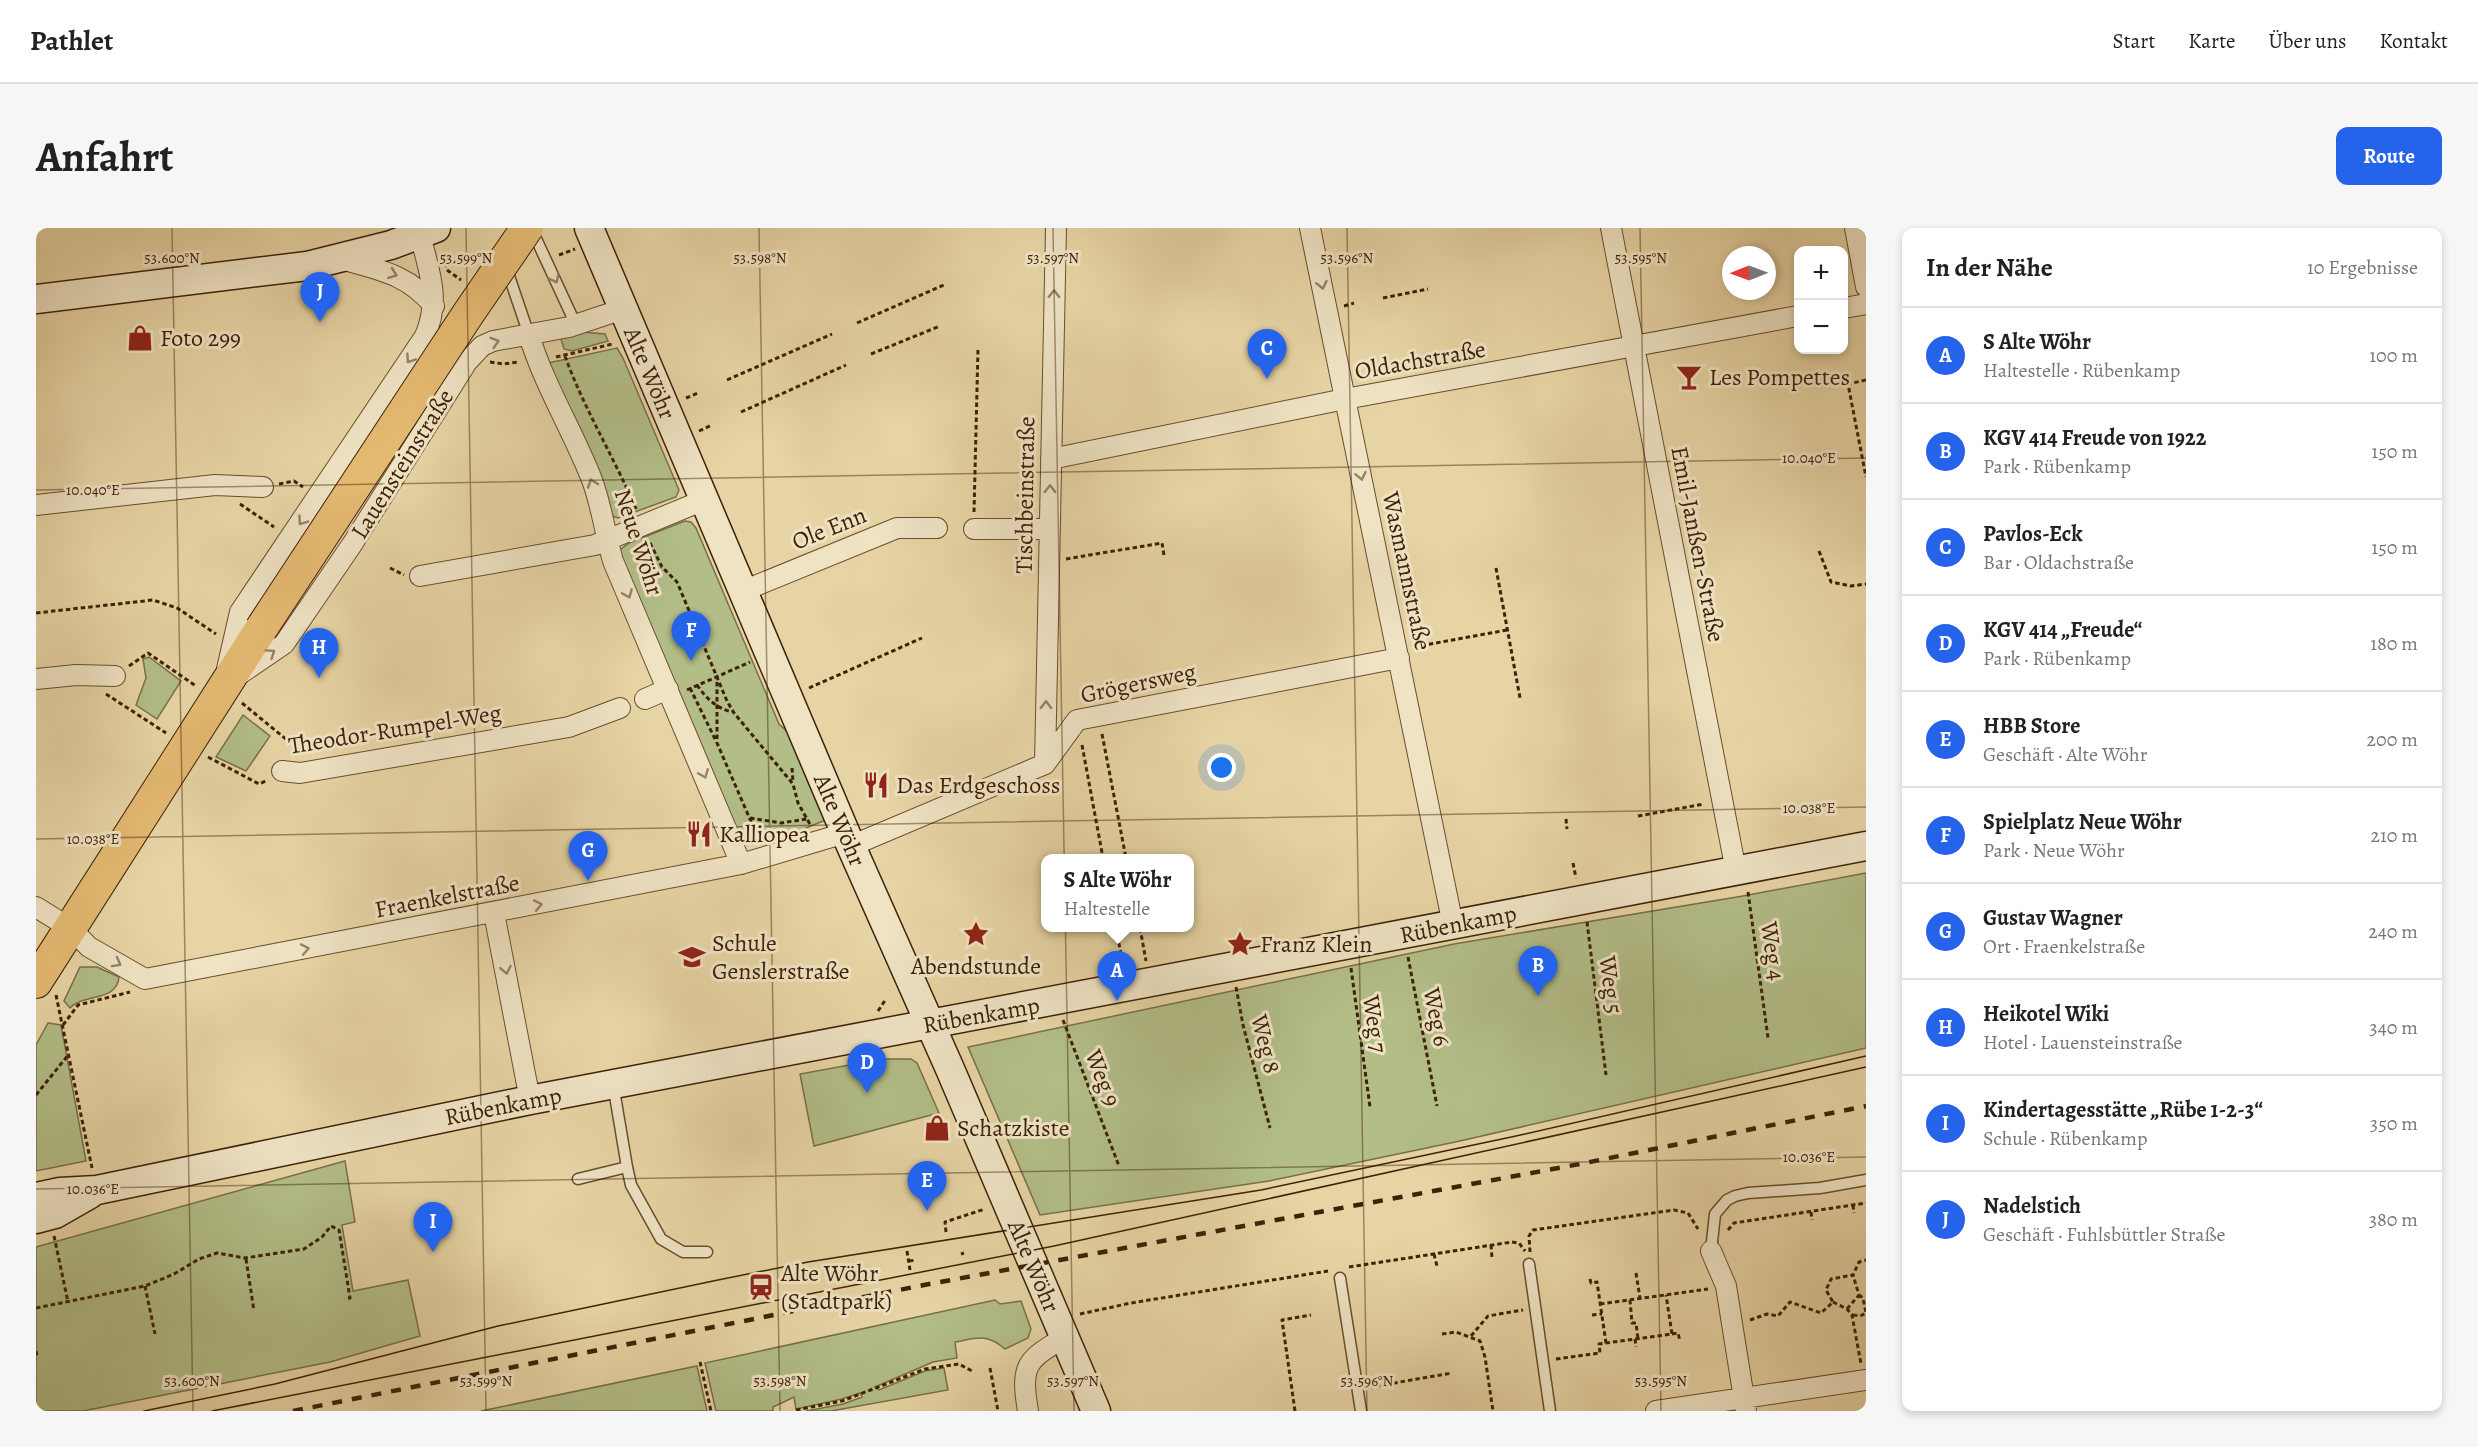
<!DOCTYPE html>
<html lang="de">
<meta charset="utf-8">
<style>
:root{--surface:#fff;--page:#f6f6f6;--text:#222;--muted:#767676;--line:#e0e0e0;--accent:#2563eb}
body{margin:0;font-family:Alegreya,serif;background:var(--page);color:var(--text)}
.controls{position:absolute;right:18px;top:18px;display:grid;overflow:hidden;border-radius:12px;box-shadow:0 3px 9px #0003}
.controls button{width:54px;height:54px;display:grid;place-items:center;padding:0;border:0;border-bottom:2px solid var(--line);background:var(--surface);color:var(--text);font:30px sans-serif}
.compass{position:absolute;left:1686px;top:18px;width:54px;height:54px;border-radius:50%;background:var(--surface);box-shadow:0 3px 9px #0003;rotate:269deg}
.you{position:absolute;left:1186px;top:540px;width:21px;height:21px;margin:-15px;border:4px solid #fff;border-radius:50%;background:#1a73e8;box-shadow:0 0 0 9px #1a73e833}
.badge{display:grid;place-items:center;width:39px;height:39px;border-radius:50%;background:var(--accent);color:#fff;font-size:20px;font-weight:700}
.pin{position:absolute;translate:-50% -50px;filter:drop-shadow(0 2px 3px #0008)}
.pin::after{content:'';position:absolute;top:32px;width:21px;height:18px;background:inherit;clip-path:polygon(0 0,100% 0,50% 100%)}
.popup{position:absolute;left:1005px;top:626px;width:153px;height:78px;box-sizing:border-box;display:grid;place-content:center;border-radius:12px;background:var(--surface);filter:drop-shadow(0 2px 4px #0005);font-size:20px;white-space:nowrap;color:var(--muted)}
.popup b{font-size:22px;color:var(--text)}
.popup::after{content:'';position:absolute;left:50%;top:100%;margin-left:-12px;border:12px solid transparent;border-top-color:var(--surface)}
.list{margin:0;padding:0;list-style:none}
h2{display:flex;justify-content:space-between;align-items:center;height:78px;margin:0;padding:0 24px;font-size:26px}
h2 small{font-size:20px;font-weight:400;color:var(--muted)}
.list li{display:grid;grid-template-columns:39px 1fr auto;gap:18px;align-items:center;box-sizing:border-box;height:96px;padding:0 24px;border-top:2px solid var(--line)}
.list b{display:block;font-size:22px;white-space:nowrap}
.list p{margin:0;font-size:20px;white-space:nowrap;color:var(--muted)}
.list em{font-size:20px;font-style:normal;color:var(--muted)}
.map{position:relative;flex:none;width:1830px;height:1183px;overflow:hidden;border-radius:12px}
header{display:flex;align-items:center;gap:36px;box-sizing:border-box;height:84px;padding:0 30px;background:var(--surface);border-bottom:2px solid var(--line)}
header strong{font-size:28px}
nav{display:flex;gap:33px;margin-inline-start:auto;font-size:21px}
.intro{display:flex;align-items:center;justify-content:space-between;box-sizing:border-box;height:144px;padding:0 36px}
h1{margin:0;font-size:42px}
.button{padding:15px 27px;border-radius:12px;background:var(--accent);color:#fff;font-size:21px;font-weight:700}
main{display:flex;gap:36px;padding:0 36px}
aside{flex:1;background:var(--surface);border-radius:12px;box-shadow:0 3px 9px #0003}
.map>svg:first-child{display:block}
.green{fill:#b2bd88;stroke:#786f48;stroke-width:1.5}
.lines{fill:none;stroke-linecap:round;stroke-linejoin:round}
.lane-casing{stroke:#684e2f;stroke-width:13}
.street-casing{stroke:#684e2f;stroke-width:22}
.secondary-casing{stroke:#3d2108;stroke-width:31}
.primary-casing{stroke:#3d2108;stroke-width:34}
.path{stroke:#3d2108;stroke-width:3;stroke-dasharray:4.5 3;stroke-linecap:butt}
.lane{stroke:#efe3c4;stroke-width:10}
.street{stroke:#efe3c4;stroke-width:20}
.secondary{stroke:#efe3c4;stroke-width:28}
.primary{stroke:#e4ba72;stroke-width:32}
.tram{stroke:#3d2108;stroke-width:1.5}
.rail{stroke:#3d2108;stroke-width:4.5;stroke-dasharray:10 10;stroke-linecap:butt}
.primary-bridge-casing{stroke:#3d2108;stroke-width:34;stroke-linecap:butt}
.primary-bridge{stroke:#e4ba72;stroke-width:32}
.oneway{stroke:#968266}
.ticks{fill:none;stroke:#3d2108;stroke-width:1.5;stroke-opacity:0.45}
.labels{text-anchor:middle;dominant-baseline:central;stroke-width:6;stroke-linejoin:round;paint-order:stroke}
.poi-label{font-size:24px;fill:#3d2108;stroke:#efe3c4;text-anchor:start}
.street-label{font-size:24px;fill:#3d2108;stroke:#efe3c4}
.ticks-label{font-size:15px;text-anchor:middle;fill:#3d2108;stroke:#efe3c4;stroke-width:6;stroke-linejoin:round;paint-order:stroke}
</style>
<header>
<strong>Pathlet</strong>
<nav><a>Start</a><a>Karte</a><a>Über uns</a><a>Kontakt</a></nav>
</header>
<div class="intro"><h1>Anfahrt</h1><a class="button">Route</a></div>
<main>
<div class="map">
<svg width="1830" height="1183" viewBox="0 0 1830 1183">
<rect width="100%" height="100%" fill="#e7d4a4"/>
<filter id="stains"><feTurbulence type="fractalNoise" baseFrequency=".00333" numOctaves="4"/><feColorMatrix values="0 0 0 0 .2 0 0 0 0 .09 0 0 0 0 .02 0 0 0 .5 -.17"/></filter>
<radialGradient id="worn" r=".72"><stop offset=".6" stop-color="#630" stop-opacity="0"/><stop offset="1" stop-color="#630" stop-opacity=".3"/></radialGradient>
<path class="green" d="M546,104L569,106L572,113L536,123L528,121L524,108Z
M581,120L587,130L643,262L640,269L582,290L572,287L512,135Z
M649,293L655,294L660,300L743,496L757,509L790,592C753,606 739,619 700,603L583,331L584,322L593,315Z
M113,429L145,453L121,491L100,477L110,450L107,431Z
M207,487L234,508L210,543L180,529Z
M1830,645V820L1424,913L1233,953L1004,987L932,819L1418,716L1707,668Z
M44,739H61L83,749C81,774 48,765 34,780L28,773Z
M12,795L25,797L50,933L0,943V817Z
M846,831H875L881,835L903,885L778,918L764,846Z
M309,933L319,994L306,997L317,1063L372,1052L384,1108L294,1134L47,1183H0V1019Z
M959,1072L964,1076L985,1073L995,1101L992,1110L969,1121C951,1105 941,1110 919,1114L921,1130L897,1134L839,1159L843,1162L889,1143L908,1140L912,1162L795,1183H770L807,1176L826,1169L824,1165L806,1171L760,1181L758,1169L737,1179V1183H680L669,1135Z
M661,1138L671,1183H445Z"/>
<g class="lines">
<g class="lane-casing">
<path id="lane" d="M496,2L540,97
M464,51L473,48L493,107
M591,939L595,957L625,1011L647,1024H671
M542,951L591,939L577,856
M1675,1023L1679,986L1691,972L1699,968L1712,965L1784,960L1830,952
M1493,1036L1514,1183
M1304,1050L1325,1183"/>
</g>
<g class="street-casing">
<path id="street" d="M1274,0L1417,697
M1575,0L1700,643
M1819,0L1830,59
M305,31C343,42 372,46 398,78
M1808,80L1830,76
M493,107C508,157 537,203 556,252C566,279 569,306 577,333L705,636
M1015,231L1309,171L1762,88
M0,277L179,257L227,259
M938,301H1014
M384,348L559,317L668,272
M707,363L861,300H901
M191,441L204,384L389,108C405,71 393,43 384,7
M201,448L248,416L317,315L431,134L446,118L457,113L533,99L587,81
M0,451L40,447L79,448
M609,471L632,461
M1009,536L1020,0
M246,543L264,545L533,499L584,480
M815,618L1009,536L1041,492L1363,430
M0,679L34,700L53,719L109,751L705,636L809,605
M458,685L494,872
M1675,1023L1690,1058L1710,1183
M992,1183C984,1136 991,1132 1029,1109
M1620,1183L1830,1152"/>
</g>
<g class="secondary-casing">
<path id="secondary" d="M553,0L815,618L914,841L1060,1183
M0,71L271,38L355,17L400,0
M0,969L24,964L61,962L494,872L1830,618
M0,991L19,986L54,966"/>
</g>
<g class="primary-casing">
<path id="primary" d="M0,754L225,401"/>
</g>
<path class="path" d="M523,27L539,21
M409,38L445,24
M411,42L425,52
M1347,70L1392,61
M1308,78L1318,75
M821,95L908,57
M835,126L904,98
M529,128C548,181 578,229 600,281
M520,129L577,116
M454,134L467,136L483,134
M691,152L796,106
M1830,152L1812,156L1830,249
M650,170L662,165
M705,184L810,137
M663,203L676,197
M243,256L258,253L267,259
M204,276L238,299
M938,284L942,121
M614,315L626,339L641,354L691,473L698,485L757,556L762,575L775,598
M1783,323L1795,354L1815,358L1830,356
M1030,331L1126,315L1128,327
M354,340L368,347
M1460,340L1484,470
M0,385L117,372L141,380L180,406
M1378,419L1471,402
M93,438L112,425L160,458
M681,454V515L723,612
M661,457C670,470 680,480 696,484
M654,460L680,513
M773,460L886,410
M651,462L714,434
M70,466L130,505
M206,475L268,526
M1066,506L1090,630
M1046,517L1067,630
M172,529L223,556L232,552
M756,540L757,554
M1602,588L1668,576
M714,590L745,595L771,591
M1530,591L1531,601
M1537,635L1540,650
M1712,664L1732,810
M1551,694L1570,847
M1080,700L1087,737
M1104,700L1110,733
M1372,729L1401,878
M1315,740L1334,879
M1200,759L1207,797L1234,900
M20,767L56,940
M842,783L850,771
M1027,792L1083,938
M27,797L42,777L94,764
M0,867L33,826
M1817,977L1818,985
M1775,984L1776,992
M1692,1002L1698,995L1830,975
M910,1004L909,994L949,981
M18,1008L32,1074
M1455,1017L1456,1030
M871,1023L874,1042
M1494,1024L1493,1008L1497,1002L1638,982L1652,985L1662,1001
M925,1026L928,1025
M1398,1026L1401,1038
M210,1031L218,1083
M873,1033L880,1032
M1313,1039L1476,1014L1483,1015L1489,1023
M1600,1045L1604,1070
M1554,1051L1555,1055L1561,1054L1570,1115
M109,1058L119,1106
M1594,1072L1596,1095H1600L1602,1111
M1797,1074L1811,1081L1816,1087L1825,1136
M1564,1076L1672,1061
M0,1080L109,1058L138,1046L163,1031L181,1025L209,1030L268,1021L286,1009L295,998L303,1002L314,1070L309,1071
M1811,1081L1823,1067L1817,1047
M1044,1086L1095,1075L1292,1043
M1556,1087L1566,1086
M1817,1087L1824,1088L1830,1085L1827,1070L1823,1067
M1714,1092L1731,1086L1742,1088L1754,1074L1785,1085L1797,1074L1790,1062L1795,1051L1817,1047L1823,1034L1830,1032
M1406,1106L1420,1104L1444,1113L1449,1129L1457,1183
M1636,1106L1642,1105L1644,1113
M1435,1108L1452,1088L1487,1082
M1599,1111L1600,1119
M0,1123L1,1128
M1520,1131L1564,1125L1563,1116L1636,1106L1630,1067
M664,1134L675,1183
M954,1140L962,1183
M1335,1159L1416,1145
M760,1182L806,1173L889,1141L923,1136L936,1143
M1259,1183L1246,1092L1275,1087"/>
<use href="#lane" class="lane"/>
<use href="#street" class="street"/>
<use href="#secondary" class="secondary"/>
<use href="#primary" class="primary"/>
<path class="tram" d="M108,1183L239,1156L462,1098L682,1052L772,1034L1225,962L1480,908L1830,828
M176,1183L1018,1018L1830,839"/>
<path class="rail" d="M257,1183L888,1057L1544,936L1830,878"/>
<g class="primary-bridge-casing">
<path id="primary-bridge" d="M225,401L432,86L491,0"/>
</g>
<use href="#primary-bridge" class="primary-bridge"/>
</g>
<defs><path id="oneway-chevron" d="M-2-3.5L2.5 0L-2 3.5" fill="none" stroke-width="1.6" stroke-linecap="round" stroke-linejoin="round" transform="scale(1.5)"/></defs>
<g class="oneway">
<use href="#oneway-chevron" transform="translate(357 46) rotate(20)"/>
<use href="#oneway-chevron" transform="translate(519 51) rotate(65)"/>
<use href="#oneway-chevron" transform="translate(1286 57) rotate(78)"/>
<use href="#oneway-chevron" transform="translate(1018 66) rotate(-89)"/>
<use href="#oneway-chevron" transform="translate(459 114) rotate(-17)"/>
<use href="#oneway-chevron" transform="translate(374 131) rotate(124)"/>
<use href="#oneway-chevron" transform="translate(1325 248) rotate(78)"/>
<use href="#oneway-chevron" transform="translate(556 255) rotate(-110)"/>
<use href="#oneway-chevron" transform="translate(1014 261) rotate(-89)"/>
<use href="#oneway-chevron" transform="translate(266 293) rotate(125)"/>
<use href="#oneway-chevron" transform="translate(592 366) rotate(67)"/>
<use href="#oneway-chevron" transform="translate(235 425) rotate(-35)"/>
<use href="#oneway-chevron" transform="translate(1010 477) rotate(-89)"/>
<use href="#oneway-chevron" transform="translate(668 546) rotate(68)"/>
<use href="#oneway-chevron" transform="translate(502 677) rotate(-11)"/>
<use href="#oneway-chevron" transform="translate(269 721) rotate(-11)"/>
<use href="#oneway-chevron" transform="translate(81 735) rotate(29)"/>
<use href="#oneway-chevron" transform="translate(470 742) rotate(79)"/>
</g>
<path class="ticks" d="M136,0L157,1183M430,0L450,1183M723,0L744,1183M1017,0L1038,1183M1311,0L1331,1183M1604,0L1625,1183M0,262L1830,230M0,611L1830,579M0,961L1830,929"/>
<defs>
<g id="shop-bare" transform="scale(2.07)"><path d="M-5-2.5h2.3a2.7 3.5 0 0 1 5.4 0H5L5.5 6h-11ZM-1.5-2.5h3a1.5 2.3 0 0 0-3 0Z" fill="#8f2418" stroke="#efe3c4" stroke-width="2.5" paint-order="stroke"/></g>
<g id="bar-bare" transform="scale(2.07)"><path d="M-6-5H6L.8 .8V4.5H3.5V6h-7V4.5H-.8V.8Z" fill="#8f2418" stroke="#efe3c4" stroke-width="2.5" paint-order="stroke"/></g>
<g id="restaurant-bare" transform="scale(2.07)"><path d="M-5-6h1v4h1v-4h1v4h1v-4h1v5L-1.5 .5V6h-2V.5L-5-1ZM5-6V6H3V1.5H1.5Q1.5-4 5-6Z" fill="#8f2418" stroke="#efe3c4" stroke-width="2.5" paint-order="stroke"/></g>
<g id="sight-bare" transform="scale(2.07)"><path d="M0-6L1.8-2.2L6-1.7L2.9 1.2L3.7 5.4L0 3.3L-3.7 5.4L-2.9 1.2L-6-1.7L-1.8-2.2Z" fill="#8f2418" stroke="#efe3c4" stroke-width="2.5" paint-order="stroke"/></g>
<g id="school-bare" transform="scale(2.07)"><path d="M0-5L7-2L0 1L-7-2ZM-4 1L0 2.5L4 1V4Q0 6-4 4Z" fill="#8f2418" stroke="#efe3c4" stroke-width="2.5" paint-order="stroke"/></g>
<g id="station-bare" transform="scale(2.07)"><path d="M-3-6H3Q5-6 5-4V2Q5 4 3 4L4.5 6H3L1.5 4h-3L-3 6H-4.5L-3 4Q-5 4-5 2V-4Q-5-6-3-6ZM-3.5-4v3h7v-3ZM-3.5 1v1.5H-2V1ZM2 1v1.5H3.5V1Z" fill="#8f2418" stroke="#efe3c4" stroke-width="2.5" paint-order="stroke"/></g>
</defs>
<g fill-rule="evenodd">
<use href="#shop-bare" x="104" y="110"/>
<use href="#bar-bare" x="1653" y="149"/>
<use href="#restaurant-bare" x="840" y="557"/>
<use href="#restaurant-bare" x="663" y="606"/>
<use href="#sight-bare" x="940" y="706"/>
<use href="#sight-bare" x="1204" y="716"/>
<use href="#school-bare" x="656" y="729"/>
<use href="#shop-bare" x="901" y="900"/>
<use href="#station-bare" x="725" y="1059"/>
</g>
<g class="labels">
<g class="poi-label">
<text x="124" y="110">Foto 299</text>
<text x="1673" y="149">Les Pompettes</text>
<text x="860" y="557">Das Erdgeschoss</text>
<text x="683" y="606">Kalliopea</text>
<text x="676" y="715">Schule<tspan x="676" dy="28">Genslerstraße</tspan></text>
<text x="1224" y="716">Franz Klein</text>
<text x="940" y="738" text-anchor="middle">Abendstunde</text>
<text x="921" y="900">Schatzkiste</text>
<text x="745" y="1045">Alte Wöhr<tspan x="745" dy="28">(Stadtpark)</tspan></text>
</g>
<g class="street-label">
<text transform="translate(1384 132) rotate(-10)">Oldachstraße</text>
<text transform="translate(614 145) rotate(67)">Alte Wöhr</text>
<text transform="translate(366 236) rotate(-58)">Lauensteinstraße</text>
<text transform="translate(989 267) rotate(-89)">Tischbeinstraße</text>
<text transform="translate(793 300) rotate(-22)">Ole Enn</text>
<text transform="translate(603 314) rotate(72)">Neue Wöhr</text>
<text transform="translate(1662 316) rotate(79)">Emil-Janßen-Straße</text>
<text transform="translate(1371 343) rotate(78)">Wasmannstraße</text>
<text transform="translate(1102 455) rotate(-12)">Grögersweg</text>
<text transform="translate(359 501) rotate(-9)">Theodor-Rumpel-Weg</text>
<text transform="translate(804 592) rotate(67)">Alte Wöhr</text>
<text transform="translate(411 668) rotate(-11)">Fraenkelstraße</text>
<text transform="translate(1422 696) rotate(-11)">Rübenkamp</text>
<text transform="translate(1737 723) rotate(82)">Weg 4</text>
<text transform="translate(1575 757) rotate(83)">Weg 5</text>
<text transform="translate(945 787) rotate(-10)">Rübenkamp</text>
<text transform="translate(1401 789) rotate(79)">Weg 6</text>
<text transform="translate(1339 796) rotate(82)">Weg 7</text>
<text transform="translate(1230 816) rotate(76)">Weg 8</text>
<text transform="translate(1067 850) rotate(69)">Weg 9</text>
<text transform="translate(467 878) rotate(-11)">Rübenkamp</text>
<text transform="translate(998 1038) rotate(67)">Alte Wöhr</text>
</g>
</g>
<g class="ticks-label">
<text x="136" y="35">53.600°N</text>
<text x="430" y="35">53.599°N</text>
<text x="724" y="35">53.598°N</text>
<text x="1017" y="35">53.597°N</text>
<text x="1311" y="35">53.596°N</text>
<text x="1605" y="35">53.595°N</text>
<text x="1773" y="235">10.040°E</text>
<text x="57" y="267">10.040°E</text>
<text x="1773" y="585">10.038°E</text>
<text x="57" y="616">10.038°E</text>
<text x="1773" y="934">10.036°E</text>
<text x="57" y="966">10.036°E</text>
<text x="156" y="1158">53.600°N</text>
<text x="450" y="1158">53.599°N</text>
<text x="744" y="1158">53.598°N</text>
<text x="1037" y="1158">53.597°N</text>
<text x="1331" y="1158">53.596°N</text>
<text x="1625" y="1158">53.595°N</text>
</g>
<rect width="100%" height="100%" filter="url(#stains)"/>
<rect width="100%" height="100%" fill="url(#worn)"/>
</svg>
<div class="controls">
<button>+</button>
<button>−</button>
</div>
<svg class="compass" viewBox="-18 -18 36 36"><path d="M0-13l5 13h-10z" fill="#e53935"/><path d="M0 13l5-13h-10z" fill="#767676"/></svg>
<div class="you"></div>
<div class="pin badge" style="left:1081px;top:773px">A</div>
<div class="popup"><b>S Alte Wöhr</b>Haltestelle</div>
<div class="pin badge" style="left:1502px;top:768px">B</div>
<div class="pin badge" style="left:1231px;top:151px">C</div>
<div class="pin badge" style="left:831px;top:865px">D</div>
<div class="pin badge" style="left:891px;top:983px">E</div>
<div class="pin badge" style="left:655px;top:433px">F</div>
<div class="pin badge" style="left:552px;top:653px">G</div>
<div class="pin badge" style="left:283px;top:450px">H</div>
<div class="pin badge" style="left:397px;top:1024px">I</div>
<div class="pin badge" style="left:284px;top:94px">J</div>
</div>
<aside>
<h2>In der Nähe<small>10 Ergebnisse</small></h2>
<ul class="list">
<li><span class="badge">A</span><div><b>S Alte Wöhr</b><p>Haltestelle · Rübenkamp</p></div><em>100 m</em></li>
<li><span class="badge">B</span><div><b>KGV 414 Freude von 1922</b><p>Park · Rübenkamp</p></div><em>150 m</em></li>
<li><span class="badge">C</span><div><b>Pavlos-Eck</b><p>Bar · Oldachstraße</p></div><em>150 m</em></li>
<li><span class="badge">D</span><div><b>KGV 414 „Freude“</b><p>Park · Rübenkamp</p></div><em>180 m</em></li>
<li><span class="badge">E</span><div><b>HBB Store</b><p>Geschäft · Alte Wöhr</p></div><em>200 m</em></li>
<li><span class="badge">F</span><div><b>Spielplatz Neue Wöhr</b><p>Park · Neue Wöhr</p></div><em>210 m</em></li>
<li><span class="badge">G</span><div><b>Gustav Wagner</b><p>Ort · Fraenkelstraße</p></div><em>240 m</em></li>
<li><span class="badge">H</span><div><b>Heikotel Wiki</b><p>Hotel · Lauensteinstraße</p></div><em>340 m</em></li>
<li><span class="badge">I</span><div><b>Kindertagesstätte „Rübe 1-2-3“</b><p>Schule · Rübenkamp</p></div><em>350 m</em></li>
<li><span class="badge">J</span><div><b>Nadelstich</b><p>Geschäft · Fuhlsbüttler Straße</p></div><em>380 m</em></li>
</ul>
</aside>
</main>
